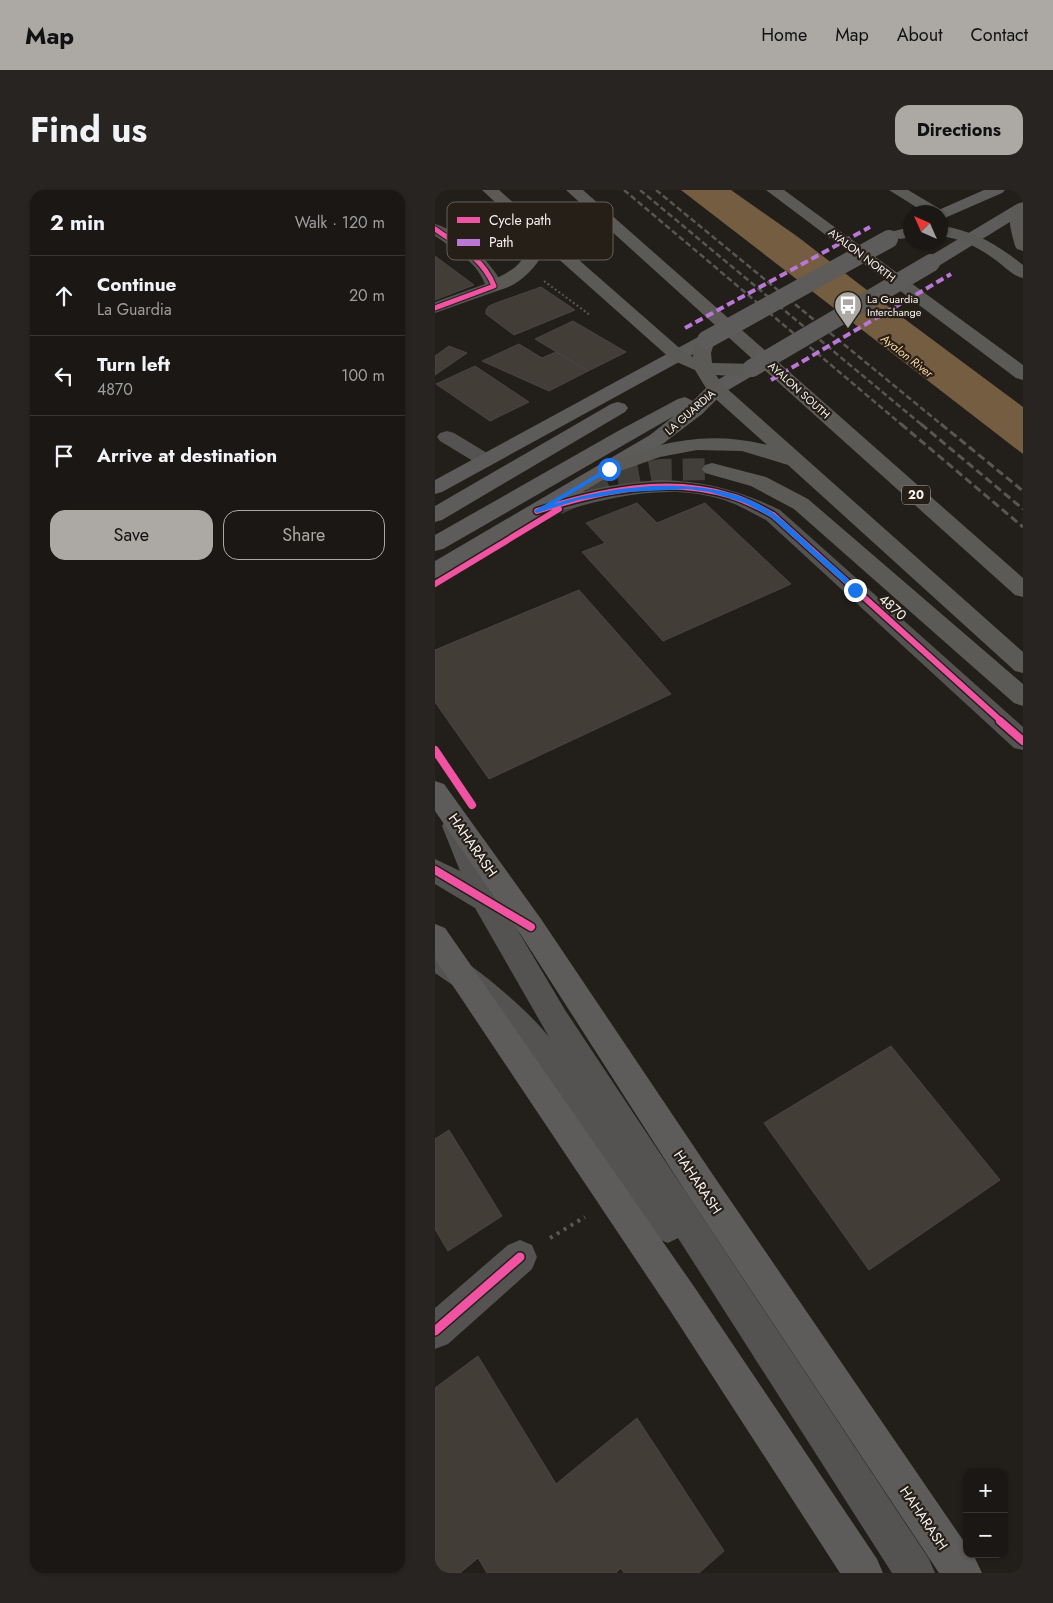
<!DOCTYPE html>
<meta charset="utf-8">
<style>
:root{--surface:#1a1714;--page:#272422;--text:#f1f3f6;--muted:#9f9fa0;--line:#383634;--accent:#aca9a5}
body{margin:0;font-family:Jost,sans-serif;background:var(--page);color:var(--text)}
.controls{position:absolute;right:15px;bottom:15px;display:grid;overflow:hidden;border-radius:10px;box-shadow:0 1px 4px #0004}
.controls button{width:45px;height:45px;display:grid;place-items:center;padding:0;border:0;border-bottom:1px solid var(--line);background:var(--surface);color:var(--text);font:25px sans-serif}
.compass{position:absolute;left:468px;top:15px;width:45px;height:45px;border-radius:50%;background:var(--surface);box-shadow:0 1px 4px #0004;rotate:315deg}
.stop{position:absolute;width:15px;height:15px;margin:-11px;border:4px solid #1a73e8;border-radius:50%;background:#fff}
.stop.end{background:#1a73e8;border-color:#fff;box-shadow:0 1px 5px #0008}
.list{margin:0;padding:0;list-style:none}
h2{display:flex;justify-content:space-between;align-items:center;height:65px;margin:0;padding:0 20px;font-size:21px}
h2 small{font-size:16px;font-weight:400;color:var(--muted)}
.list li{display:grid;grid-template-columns:32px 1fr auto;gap:15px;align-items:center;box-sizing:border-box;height:80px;padding:0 20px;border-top:1px solid var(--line)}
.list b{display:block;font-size:19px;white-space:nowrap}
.list p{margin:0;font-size:16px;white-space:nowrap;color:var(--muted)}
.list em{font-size:16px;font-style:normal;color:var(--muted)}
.actions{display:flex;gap:10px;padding:15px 20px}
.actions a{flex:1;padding:11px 0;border:1px solid var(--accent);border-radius:15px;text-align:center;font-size:18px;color:var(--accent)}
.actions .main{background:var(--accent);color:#111}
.icon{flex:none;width:28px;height:28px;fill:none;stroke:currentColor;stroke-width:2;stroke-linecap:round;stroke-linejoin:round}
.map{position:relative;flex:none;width:588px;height:1383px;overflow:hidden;border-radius:15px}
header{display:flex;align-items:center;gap:30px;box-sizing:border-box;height:70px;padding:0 25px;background:var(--accent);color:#111}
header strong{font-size:24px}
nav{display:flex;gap:28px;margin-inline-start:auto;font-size:18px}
.intro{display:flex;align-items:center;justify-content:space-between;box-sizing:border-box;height:120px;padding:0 30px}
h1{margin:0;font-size:35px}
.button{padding:12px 22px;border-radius:15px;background:var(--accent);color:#111;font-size:18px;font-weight:700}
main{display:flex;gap:30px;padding:0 30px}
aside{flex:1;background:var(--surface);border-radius:15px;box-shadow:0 1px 4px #0004}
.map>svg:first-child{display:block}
.water{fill:#745d41}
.building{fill:#423d36;stroke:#484643}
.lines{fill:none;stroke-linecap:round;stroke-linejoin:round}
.highway-tunnel{stroke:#423f3b;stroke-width:22;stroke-dasharray:22 11;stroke-linecap:butt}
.path-far1{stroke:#595856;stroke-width:2;stroke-dasharray:2 2.5;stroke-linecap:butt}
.path{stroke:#595856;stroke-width:4;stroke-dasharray:3 5;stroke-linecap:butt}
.minor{fill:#545351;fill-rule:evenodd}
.major{fill:#5e5c5a;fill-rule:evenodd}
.highway{fill:#5c5a56;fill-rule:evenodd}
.rail-far1{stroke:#585653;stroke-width:2.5;stroke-dasharray:6 3;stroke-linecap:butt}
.rail{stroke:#585653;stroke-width:3;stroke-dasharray:8 4;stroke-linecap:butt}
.major-bridge{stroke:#5e5c5a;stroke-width:18}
.quiet{stroke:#ba77d6;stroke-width:4;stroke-dasharray:8 4;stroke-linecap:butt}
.cycleway-far3-casing{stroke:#251f18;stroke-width:7}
.cycleway-far2-casing{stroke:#251f18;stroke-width:9}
.cycleway-far1-casing{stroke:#251f18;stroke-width:11}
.cycleway-casing{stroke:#251f18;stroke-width:12}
.cycleway-far3{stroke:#f153a3;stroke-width:5}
.cycleway-far2{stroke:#f153a3;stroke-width:6}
.cycleway-far1{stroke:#f153a3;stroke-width:8}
.cycleway{stroke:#f153a3;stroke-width:9}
.route{fill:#1a73e8}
.labels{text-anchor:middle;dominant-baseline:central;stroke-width:4.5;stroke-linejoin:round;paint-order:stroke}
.far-street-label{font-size:11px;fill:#f7f3ef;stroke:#251f18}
.far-poi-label{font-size:11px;fill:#f7f3ef;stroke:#251f18;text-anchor:start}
.far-water-label{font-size:12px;font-style:italic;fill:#fcd19b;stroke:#251f18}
.shield{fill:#251f18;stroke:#b8b3ae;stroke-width:1}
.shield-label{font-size:12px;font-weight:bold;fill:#f7f3ef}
.street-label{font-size:14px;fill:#f7f3ef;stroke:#251f18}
.key{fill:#251f18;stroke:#645f58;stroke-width:1}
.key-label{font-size:14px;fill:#f7f3ef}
</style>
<header>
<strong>Map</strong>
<nav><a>Home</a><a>Map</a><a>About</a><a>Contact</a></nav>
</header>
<div class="intro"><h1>Find us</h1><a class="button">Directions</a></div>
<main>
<aside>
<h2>2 min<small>Walk · 120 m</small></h2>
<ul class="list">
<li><svg class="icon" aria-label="ahead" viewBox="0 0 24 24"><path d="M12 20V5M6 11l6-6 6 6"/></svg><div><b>Continue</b><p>La Guardia</p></div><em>20 m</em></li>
<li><svg class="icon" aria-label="left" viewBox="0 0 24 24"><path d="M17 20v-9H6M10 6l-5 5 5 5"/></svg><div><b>Turn left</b><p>4870</p></div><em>100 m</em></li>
<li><svg class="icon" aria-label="arrive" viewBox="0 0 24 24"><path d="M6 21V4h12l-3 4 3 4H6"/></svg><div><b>Arrive at destination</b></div></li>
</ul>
<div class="actions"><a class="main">Save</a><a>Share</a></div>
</aside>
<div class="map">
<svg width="588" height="1383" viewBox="0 0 588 1383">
<rect width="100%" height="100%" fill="#221f1b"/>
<path class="water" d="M246,0H296L363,47L467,127L588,217V264Z"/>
<path class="building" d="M0,66L39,95L0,110Z
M106,97L140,120L79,145L51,124V120L54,116L61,113Z
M138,131L191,162L153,181L100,149Z
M84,154L107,168L121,162L153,181L114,201L47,171Z
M14,156L32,163L0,185V166Z
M40,176L94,212L55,231L1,194Z
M202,313L222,333L270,313L356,394L228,451L147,362L170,353L151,333Z
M144,400L236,504L54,589L0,512V460Z
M456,856L565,990L434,1080L329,933Z
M14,940L67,1026L13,1061L0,1039V949Z
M43,1166L121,1294L202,1228L289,1361L264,1383H189L186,1378L181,1383H52L43,1368L25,1383H0V1198Z"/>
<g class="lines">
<path class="highway-tunnel" d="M122,314L180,288L225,280L277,279"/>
<path class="path-far1" d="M109,91L155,125"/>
<path class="path" d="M115,1048L150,1027"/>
<path class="minor" d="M0,34C24,40 58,73 68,96L65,100L0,123V112L50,94C41,71 19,59 0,46Z
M12,241L19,243L57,266L60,270L57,274L50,276L43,274L5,251L2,247L5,243Z
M224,290C270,291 304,300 345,320L588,537V560L579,558L331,330C317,323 304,315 289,310C224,290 164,312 102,327L95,326L91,321L95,316C137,303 179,293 224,290Z
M20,626L29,629L61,702L68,712L67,714L130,820L494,1369L500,1383H457L243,1048L233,1053L221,1048L82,852L16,794L0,783V755C30,765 94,821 114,847L40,718L0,694V669L25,681L7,636L11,629Z
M85,1050L97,1055L102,1067L97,1079L13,1154L0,1159V1118L73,1055Z"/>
<path class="major" d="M549,0H570L567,3L512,27L506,29V22H499Z
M588,12V24L502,77H490L488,73L490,69L582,14Z
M271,145L277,146L280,150L277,154L7,302L0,304V290L265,146Z
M317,172L324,174L326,178L324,182L288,203L267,224L229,253L8,386L0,388V371L215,245L239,226L8,359L0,361V345L183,241L243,209L250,207L258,211L274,195L310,174Z
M183,212L190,214L193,218L190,222L7,330L0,332V316L176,214Z
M0,591L9,594L106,729L276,982L532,1356V1364H538L547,1383H504L252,1004L86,745L0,621Z
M0,734L10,738L260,1098L442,1369L448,1383H405L236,1122L0,769Z"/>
<path class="highway" d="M47,0H64L249,162L258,167L259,156L265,146L271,145L277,146L280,150L276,163L277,173L323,174L131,0H148L588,388V407L580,405L324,175L326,178L324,182L297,186L281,185L288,195L588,462V483L580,481L353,275L307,261L262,260L225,267L174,285L167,283L164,279L167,275C223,252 271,240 332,255L274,203L260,180L237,170L110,57C105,77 75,105 53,100L50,96L53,92C78,81 93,73 95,44Z
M331,0H349L588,175V190L581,188Z
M454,0H473L505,19L507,22L506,24V22H489Z
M584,15L588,16V61L582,59L580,56C577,43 571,29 578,17Z
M506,36C538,40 563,55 588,75V88C578,86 570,77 562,71C545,58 527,49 506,46Z
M476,37V47L465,49L459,47L457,44L459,41Z
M277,273L331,287L373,309L588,494V516L579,513L359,319L316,296L270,283L267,279L270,275Z"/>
<path class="rail-far1" d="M189,0L467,235
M205,0L487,235
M221,0L507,235"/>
<path class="rail" d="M466,234L588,337
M486,234L588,319
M506,234L588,301"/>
<path class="major-bridge" d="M271,150L454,49
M317,178L496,73"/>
<path class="quiet" d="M250,138L435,37
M336,190L516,84"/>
<g class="cycleway-far3-casing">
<path id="cycleway-far3" d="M0,39C23,55 48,68 59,96L0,118"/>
</g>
<g class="cycleway-far2-casing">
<path id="cycleway-far2" d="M102,321C164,301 232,286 296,306C311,310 325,318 338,325L567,532
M0,394L124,319"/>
</g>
<g class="cycleway-far1-casing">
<path id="cycleway-far1" d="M565,531L588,551
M0,560L37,615
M0,680L96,737"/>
</g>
<g class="cycleway-casing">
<path id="cycleway" d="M0,1141L85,1067"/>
</g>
<use href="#cycleway-far3" class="cycleway-far3"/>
<use href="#cycleway-far2" class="cycleway-far2"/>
<use href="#cycleway-far1" class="cycleway-far1"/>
<use href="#cycleway" class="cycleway"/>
</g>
<path class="route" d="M174,277L176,280L119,314C183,294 284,282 341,325C355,336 368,349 381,361C395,373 411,385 423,400L418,401L336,327L310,313L275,302L253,299L192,302L143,310L102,323L99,321Z"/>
<defs>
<g id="bus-pin" transform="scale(1.4375)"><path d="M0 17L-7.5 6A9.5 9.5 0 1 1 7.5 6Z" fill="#aca9a5" stroke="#251f18"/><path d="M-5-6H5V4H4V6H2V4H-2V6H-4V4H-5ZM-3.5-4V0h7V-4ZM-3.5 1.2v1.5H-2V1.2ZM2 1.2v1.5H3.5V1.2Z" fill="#fff"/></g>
</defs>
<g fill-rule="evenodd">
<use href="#bus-pin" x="413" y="115"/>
</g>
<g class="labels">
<g class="far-street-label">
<text transform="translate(427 65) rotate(37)">AYALON NORTH</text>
<text transform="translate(364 200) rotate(42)">AYALON SOUTH</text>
<text transform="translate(255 222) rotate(-41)">LA GUARDIA</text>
</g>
<g class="far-poi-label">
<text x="432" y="109">La Guardia<tspan x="432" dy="13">Interchange</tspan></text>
</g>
<g class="far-water-label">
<text transform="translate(472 166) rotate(38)">Ayalon River</text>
</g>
<rect class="shield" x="467" y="295.5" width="28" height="19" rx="4"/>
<g class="shield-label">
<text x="481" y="305">20</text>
</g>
<g class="street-label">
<text transform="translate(458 417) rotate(42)">4870</text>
<text transform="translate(38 655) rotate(55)">HAHARASH</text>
<text transform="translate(263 992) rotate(56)">HAHARASH</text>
<text transform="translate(489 1328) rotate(56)">HAHARASH</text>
</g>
</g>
<rect x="12" y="12" width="166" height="58" rx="8" class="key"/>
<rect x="22" y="27" width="23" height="6" fill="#f153a3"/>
<rect x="22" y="49" width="23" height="7" fill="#ba77d6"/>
<g class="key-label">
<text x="54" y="35">Cycle path</text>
<text x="54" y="57">Path</text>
</g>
</svg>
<div class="controls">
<button>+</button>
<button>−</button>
</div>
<svg class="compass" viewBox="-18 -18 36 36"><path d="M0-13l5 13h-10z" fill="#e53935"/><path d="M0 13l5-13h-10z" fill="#9f9fa0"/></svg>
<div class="stop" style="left:174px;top:279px"></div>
<div class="stop end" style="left:420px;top:400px"></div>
</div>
</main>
